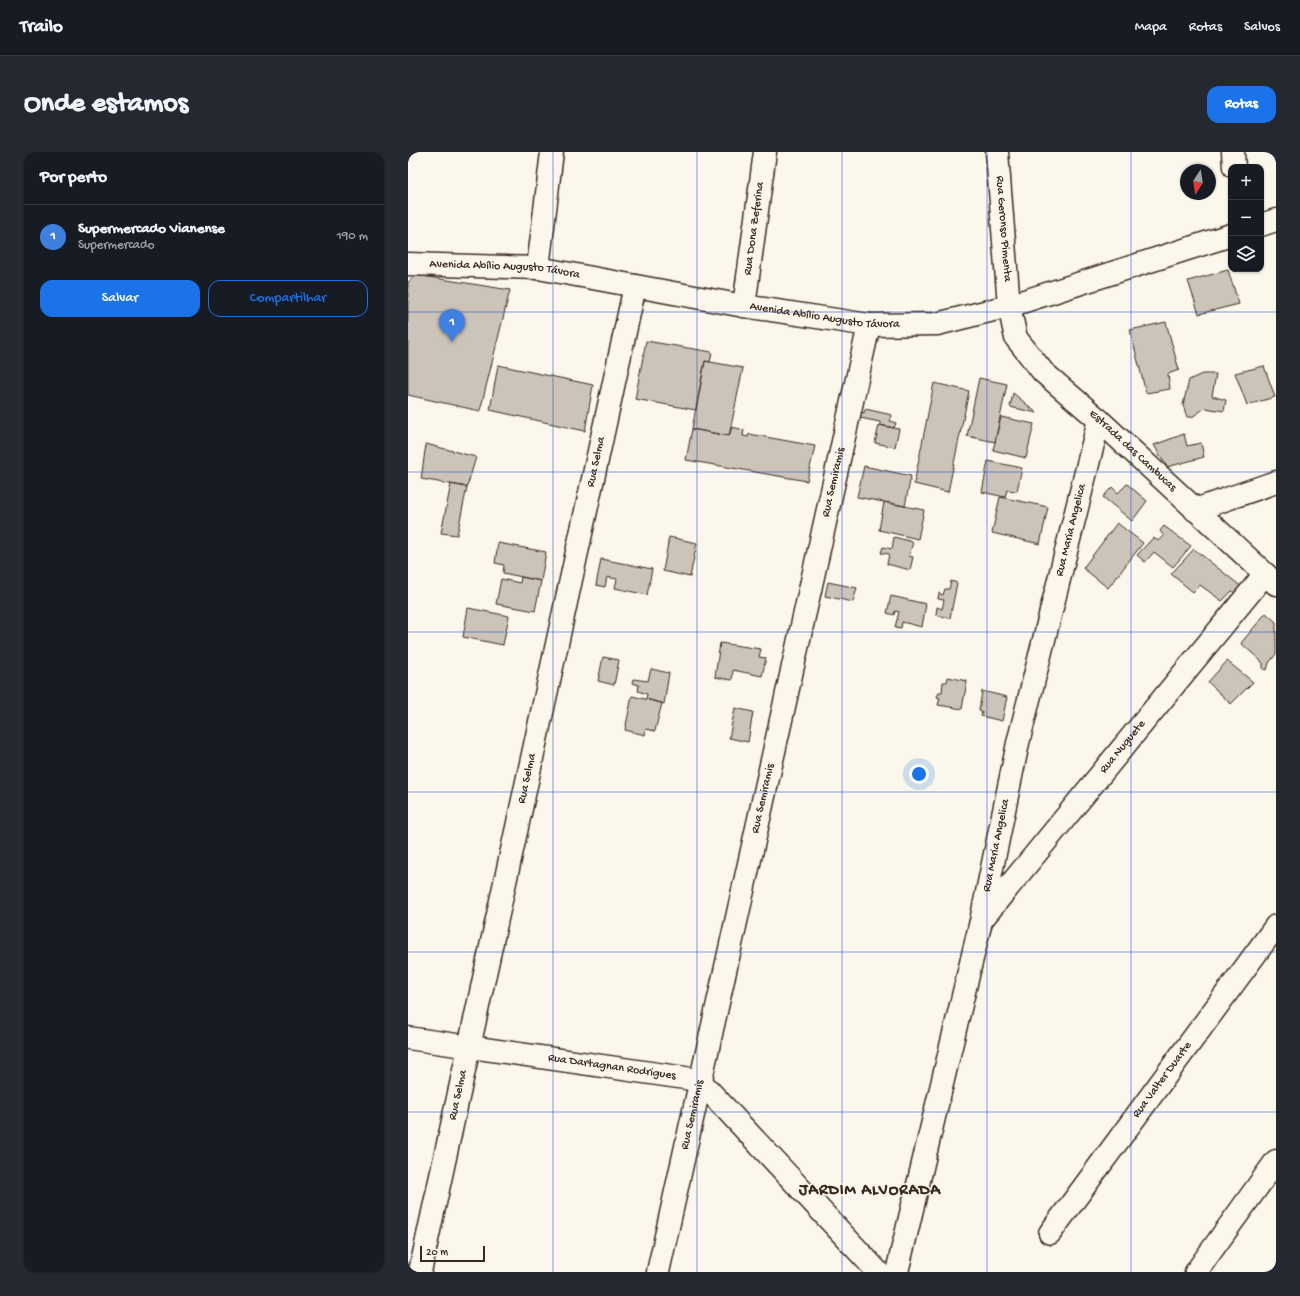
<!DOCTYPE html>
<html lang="pt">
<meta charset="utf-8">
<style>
:root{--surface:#171b24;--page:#242831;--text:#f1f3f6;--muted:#9ea1a6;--line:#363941;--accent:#1a73e8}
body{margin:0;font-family:"Gochi Hand",sans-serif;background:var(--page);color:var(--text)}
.controls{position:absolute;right:12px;top:12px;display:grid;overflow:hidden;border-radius:8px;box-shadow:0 1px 3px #0004}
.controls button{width:36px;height:36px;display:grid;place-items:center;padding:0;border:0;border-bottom:1px solid var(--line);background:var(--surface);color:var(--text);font:20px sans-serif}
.compass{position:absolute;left:772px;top:12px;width:36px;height:36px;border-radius:50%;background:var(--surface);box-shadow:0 1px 3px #0004;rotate:192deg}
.scale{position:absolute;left:12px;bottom:10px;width:65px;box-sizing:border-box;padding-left:4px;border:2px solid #3b2a1e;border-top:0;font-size:11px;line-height:14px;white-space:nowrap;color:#3b2a1e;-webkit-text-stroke:3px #fbf7ec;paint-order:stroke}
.you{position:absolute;left:511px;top:622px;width:14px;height:14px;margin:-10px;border:3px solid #fff;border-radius:50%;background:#1a73e8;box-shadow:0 0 0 6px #1a73e833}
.badge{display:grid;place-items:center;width:26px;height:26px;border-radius:50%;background:var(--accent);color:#fff;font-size:13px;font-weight:700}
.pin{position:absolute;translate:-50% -33px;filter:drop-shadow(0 1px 2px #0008)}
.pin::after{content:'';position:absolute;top:21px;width:14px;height:12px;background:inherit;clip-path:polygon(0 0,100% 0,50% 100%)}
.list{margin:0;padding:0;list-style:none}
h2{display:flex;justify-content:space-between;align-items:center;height:52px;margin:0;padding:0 16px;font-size:17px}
h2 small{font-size:13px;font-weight:400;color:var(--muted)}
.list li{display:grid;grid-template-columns:26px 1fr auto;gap:12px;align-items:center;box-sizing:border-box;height:64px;padding:0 16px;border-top:1px solid var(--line)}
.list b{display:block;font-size:15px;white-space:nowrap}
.list p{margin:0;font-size:13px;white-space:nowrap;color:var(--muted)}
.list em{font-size:13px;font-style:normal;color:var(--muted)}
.actions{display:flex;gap:8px;padding:12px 16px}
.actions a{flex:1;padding:9px 0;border:1px solid var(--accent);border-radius:12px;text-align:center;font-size:14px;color:var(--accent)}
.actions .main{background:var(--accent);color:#fff}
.icon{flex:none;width:22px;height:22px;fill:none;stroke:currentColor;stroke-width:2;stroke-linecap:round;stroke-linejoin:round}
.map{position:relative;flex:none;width:868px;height:1120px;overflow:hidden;border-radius:12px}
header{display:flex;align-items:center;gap:24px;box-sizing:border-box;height:56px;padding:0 20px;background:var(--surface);border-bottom:1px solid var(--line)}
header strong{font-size:19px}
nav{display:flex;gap:22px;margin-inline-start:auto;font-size:14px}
.intro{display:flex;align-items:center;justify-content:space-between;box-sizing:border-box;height:96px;padding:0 24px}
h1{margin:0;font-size:28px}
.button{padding:10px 18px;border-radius:12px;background:var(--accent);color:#fff;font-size:14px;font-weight:700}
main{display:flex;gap:24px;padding:0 24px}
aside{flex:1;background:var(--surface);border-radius:12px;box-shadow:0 1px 3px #0004}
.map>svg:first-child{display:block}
.building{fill:#ccc4b9;stroke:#3b2a1e}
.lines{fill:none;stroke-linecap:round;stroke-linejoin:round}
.minor-casing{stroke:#3b2a1e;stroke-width:25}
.major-casing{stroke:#3b2a1e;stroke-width:25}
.minor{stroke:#fbf7ec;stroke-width:22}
.major{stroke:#fbf7ec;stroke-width:22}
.grid{fill:none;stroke:#1d4ed8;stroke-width:1;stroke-opacity:0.55}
.labels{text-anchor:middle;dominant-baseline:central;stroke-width:3;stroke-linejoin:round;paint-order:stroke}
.street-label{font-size:12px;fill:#3b2a1e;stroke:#fbf7ec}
.district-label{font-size:16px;font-weight:bold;letter-spacing:1px;fill:#3b2a1e;stroke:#fbf7ec}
</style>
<header>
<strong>Trailo</strong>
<nav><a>Mapa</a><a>Rotas</a><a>Salvos</a></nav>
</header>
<div class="intro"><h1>Onde estamos</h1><a class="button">Rotas</a></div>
<main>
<aside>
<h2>Por perto<small></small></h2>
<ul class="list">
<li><span class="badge" style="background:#3f7fe0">1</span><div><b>Supermercado Vianense</b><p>Supermercado</p></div><em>190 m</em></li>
</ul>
<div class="actions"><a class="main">Salvar</a><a>Compartilhar</a></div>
</aside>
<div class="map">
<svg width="868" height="1120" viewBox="0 0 868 1120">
<rect width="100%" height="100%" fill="#fbf7ec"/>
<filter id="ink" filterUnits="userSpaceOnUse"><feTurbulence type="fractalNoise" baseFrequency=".025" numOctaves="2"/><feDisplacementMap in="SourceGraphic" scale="8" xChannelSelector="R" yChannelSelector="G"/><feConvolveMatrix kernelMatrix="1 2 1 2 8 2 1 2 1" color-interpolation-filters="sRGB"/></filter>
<g filter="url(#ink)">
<path class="building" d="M820,118L831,152L791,162L780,129Z
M8,123L102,138L72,259L0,243V130Z
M758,170L771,218L760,222L762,237L738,241L722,178Z
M238,189L304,200L302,210L297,209L288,258L227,247Z
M297,209L335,216L321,284L284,277Z
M90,213L185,233L177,279L82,258Z
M856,214L867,245L839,253L827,221Z
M794,222H808L804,244L818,248L816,259L797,256L784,265H779L775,253L781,228Z
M571,226L599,232L587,290L559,284Z
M526,231L561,239L540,340L506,332Z
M605,241L629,261L602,255Z
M457,257L484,263L482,269L488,271L486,276L472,273V270L452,266L453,260L456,261Z
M593,265L626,272L618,306L585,298Z
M471,273L491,277L487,295L467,291Z
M324,275L336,278L335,284L340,285L341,282L407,294L399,329L278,308L284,277L321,284Z
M776,282L779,294L793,291L796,305L759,315L746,293Z
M18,292L68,305L59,335L13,327Z
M580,309L614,316L609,339L599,338L597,345L574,340Z
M456,314L503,324L497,354L449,345Z
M43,332L59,335L49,383L33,381Z
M719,332L739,349L724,369L695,345L704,335L710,341Z
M592,345L640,355L632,392L584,381Z
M476,350L516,358L510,387L471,378Z
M709,371L735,391L700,436L675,416Z
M756,374L783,394L765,415L746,400L737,410L729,403L745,386L751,389L756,384L752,379Z
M261,385L289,391L282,425L255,419Z
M486,385L505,390L501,404L505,405L502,418L479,412L481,402L473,401L475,395L484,397Z
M90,391L138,400L133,429L95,421L96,413L87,411Z
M786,397L835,436L830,443L824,439L814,449L792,433L785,440L763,422Z
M193,407L244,417L239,443L207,436L209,427L199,425L197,435L188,433Z
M113,425L133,429L127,459L88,452L93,427L112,431Z
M543,429L549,431L542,466L528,463L529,455L534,457L536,448L530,447L531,441L535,443L537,437H541Z
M420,430L449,436L445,450L417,444Z
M483,444L518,452L514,475L494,470L493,476L487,475L491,460L487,459L486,463L479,461Z
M60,456L101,464L95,493L55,485Z
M858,461L868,470V502L861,511L859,518L855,517V511L833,491Z
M312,491L353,497L351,505L358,506L354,524L325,518L324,528L307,525Z
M195,505L211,508L206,533L190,529Z
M819,509L845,530L823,552L800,530Z
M243,517L261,521L256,552L238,547L239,542L230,539L231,533L224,531L225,527L240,529Z
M540,525L559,529L554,557L530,553L532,546L529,545L531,540H534L535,530H539Z
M574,539L599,545L594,569L573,564L574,560L571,559Z
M224,544L254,551L247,579L238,577L237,583L217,578Z
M327,556L345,560L340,590L321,586Z"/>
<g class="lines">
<g class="minor-casing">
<g id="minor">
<path id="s1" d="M589,0L601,154L608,186L635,220L691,268L868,432"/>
<path d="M825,0L826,15"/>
<path d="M130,116L144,0"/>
<path id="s2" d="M336,154L357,0"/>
<path d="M787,358L868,330"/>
<path id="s3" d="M575,766L857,422"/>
<path id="s4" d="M0,886L291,928L470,1120"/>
<path id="s5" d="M642,1081L868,774"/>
<path id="s6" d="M12,1120L227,134"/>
<path id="s7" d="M250,1120L461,173"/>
<path id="s8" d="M489,1120L573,769L610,591L691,268"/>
<path d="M788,1120L868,1009"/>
</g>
</g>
<g class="major-casing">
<g id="major">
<path d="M853,73L868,68"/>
<path id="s9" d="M0,112L130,116L336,154L461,173L529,172L601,154L823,83"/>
</g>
</g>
<use href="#minor" class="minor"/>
<use href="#major" class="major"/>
</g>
</g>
<path class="grid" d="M145,0V1120M289,0V1120M434,0V1120M579,0V1120M723,0V1120M0,160H868M0,320H868M0,480H868M0,640H868M0,800H868M0,960H868"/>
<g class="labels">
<g class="street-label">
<text stroke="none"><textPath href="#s2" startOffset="78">Rua Dona Zeferina</textPath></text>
<text stroke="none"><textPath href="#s1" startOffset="77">Rua Geronso Pimenta</textPath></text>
<text stroke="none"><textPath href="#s9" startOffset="97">Avenida Abílio Augusto Távora</textPath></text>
<text stroke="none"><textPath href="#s9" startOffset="421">Avenida Abílio Augusto Távora</textPath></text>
<text stroke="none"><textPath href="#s1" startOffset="350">Estrada das Cambucas</textPath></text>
<text stroke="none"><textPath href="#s6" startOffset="829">Rua Selma</textPath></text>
<text stroke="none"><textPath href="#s7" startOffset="809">Rua Semiramis</textPath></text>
<text stroke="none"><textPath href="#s8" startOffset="762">Rua Maria Angelica</textPath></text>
<text stroke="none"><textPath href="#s3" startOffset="221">Rua Nuguete</textPath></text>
<text stroke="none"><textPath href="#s6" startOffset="505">Rua Selma</textPath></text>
<text stroke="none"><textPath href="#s7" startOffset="485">Rua Semiramis</textPath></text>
<text stroke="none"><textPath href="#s8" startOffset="438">Rua Maria Angelica</textPath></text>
<text stroke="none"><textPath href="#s4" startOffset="206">Rua Dartagnan Rodrigues</textPath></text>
<text stroke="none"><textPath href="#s5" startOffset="190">Rua Valter Duarte</textPath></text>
<text stroke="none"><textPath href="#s6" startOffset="181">Rua Selma</textPath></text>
<text stroke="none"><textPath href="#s7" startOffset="161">Rua Semiramis</textPath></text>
</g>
<g class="district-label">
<text x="462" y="1039">JARDIM ALVORADA</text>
</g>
</g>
</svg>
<div class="controls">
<button>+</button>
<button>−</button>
<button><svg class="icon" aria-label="layers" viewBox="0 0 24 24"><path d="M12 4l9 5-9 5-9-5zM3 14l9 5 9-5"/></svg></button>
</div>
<svg class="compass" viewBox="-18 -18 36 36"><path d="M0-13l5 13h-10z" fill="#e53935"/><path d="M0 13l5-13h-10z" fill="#9ea1a6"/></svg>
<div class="scale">20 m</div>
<div class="you"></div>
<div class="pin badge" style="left:44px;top:190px;background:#3f7fe0">1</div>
</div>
</main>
